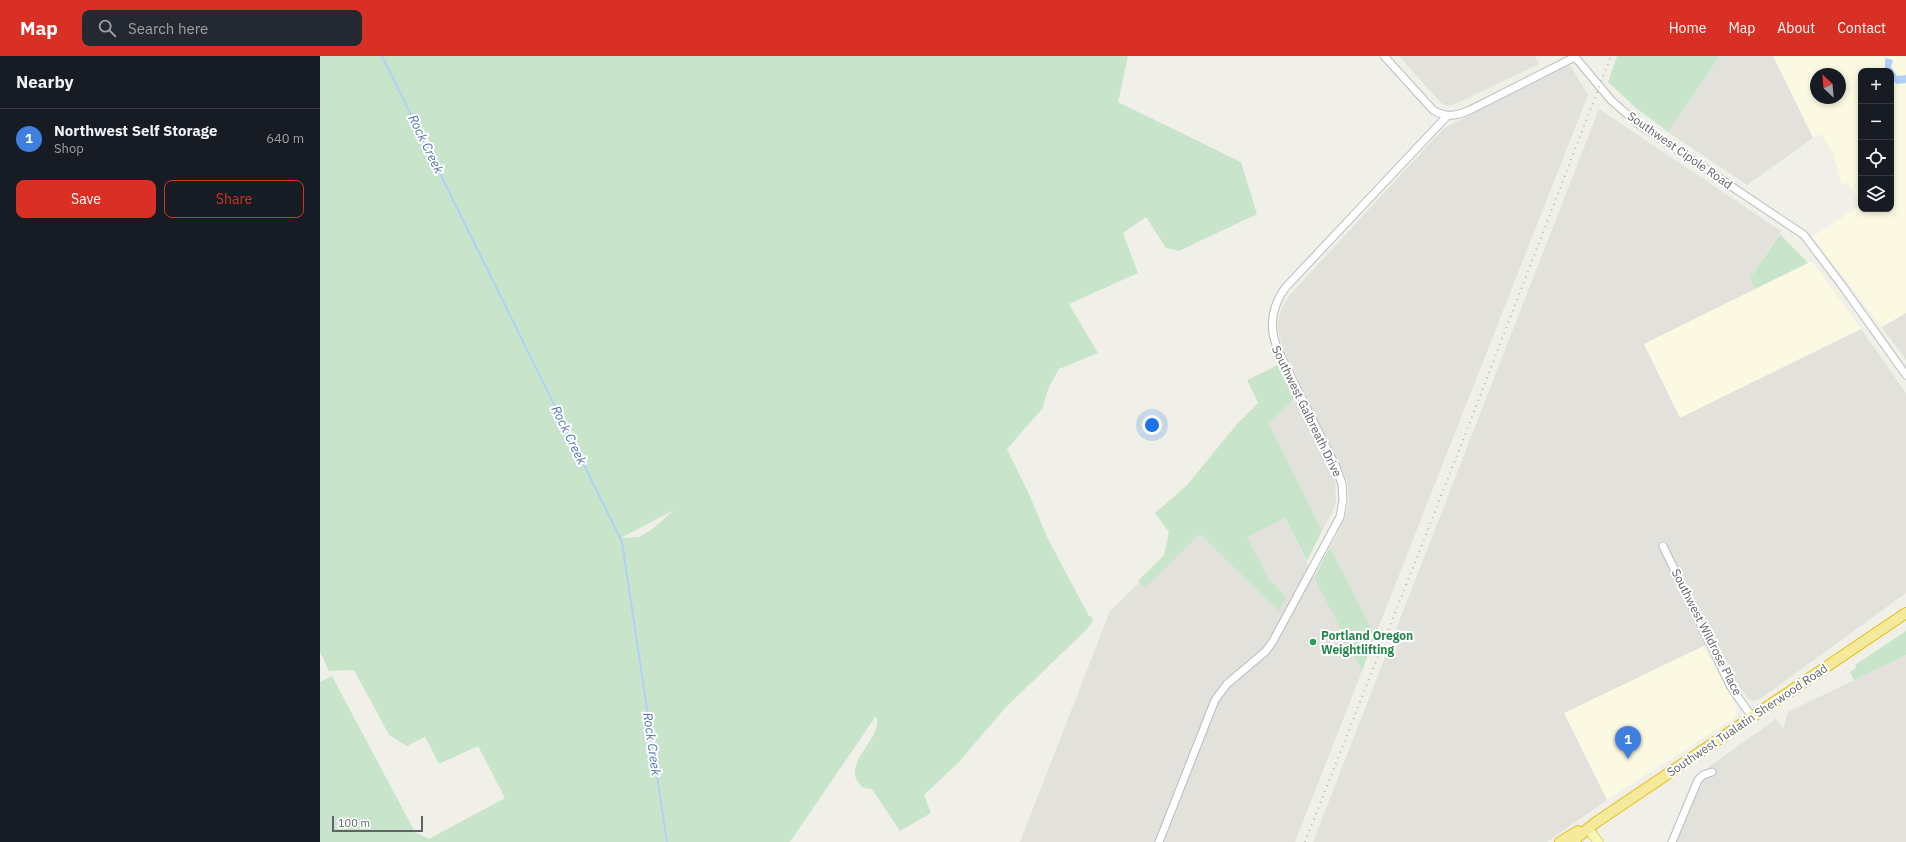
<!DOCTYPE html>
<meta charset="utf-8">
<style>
:root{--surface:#171b24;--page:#242831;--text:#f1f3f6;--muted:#9ea1a6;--line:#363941;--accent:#d93025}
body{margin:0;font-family:"IBM Plex Sans",sans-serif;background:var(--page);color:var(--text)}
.controls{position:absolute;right:12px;top:12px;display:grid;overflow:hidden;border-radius:8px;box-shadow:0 2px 6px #0003}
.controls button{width:36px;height:36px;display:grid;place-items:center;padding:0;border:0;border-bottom:1px solid var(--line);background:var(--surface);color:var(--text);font:20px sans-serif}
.compass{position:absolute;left:1490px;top:12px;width:36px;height:36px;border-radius:50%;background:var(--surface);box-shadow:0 2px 6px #0003;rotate:334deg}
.scale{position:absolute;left:12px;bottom:10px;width:91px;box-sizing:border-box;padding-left:4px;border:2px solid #606267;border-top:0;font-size:11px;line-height:14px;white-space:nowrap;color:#606267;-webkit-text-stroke:3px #fff;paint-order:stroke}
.you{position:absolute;left:832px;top:369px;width:14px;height:14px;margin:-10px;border:3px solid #fff;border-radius:50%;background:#1a73e8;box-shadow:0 0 0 6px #1a73e833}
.badge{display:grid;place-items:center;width:26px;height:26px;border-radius:50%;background:var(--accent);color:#fff;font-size:13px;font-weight:700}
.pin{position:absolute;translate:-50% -33px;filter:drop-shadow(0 1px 2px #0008)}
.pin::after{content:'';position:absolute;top:21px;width:14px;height:12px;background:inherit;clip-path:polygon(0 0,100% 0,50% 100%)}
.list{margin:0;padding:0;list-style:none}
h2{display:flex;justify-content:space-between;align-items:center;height:52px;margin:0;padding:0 16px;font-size:17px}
h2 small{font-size:13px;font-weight:400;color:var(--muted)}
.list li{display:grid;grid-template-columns:26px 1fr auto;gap:12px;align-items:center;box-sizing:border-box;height:60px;padding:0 16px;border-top:1px solid var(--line)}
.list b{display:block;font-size:15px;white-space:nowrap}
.list p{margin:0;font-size:13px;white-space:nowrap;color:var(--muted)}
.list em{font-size:13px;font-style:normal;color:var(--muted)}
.actions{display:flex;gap:8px;padding:12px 16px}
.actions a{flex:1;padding:9px 0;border:1px solid var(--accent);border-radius:8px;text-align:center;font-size:14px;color:var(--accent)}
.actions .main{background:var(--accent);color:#fff}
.icon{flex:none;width:22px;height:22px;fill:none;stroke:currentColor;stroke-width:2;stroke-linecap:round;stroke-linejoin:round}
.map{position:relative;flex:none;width:1586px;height:786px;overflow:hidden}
header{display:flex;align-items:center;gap:24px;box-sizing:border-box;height:56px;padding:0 20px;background:var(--accent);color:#fff}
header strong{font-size:19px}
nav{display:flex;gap:22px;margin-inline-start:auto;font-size:14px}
.search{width:280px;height:36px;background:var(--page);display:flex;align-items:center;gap:10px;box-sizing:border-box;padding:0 14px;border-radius:8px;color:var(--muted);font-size:15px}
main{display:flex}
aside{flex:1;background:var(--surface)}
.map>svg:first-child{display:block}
.commercial{fill:#fcf9e2;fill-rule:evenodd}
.industrial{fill:#e2e1dc}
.green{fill:#c8e5cc;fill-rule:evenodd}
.water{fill:#b0d0f8}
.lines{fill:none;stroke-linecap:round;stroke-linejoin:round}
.stream{stroke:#b0d0f8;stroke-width:2}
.minor-casing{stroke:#babcc0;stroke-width:9}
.major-casing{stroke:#e7d46b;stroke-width:11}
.highway-casing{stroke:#e5bf13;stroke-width:12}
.minor{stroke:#fff;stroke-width:7}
.major{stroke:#f9f7b5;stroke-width:9}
.highway{stroke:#f5ea9b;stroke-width:10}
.rail{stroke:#b6b6b7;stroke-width:2;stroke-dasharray:1 5;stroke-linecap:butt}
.leisure-dot{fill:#2e9e5b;stroke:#fff;stroke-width:1.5}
.labels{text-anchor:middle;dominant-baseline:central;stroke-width:4;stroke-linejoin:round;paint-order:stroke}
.street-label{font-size:12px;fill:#606267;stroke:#fff}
.leisure-label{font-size:12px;font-weight:bold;fill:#27864d;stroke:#fff;text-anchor:start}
.water-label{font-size:13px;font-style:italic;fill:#5173b2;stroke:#fff}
</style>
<header>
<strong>Map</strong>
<div class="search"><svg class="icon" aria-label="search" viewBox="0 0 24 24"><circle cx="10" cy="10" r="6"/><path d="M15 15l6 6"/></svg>Search here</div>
<nav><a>Home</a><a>Map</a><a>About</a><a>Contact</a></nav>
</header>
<main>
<aside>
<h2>Nearby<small></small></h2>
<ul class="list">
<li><span class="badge" style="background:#3f7fe0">1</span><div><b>Northwest Self Storage</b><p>Shop</p></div><em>640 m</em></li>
</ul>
<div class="actions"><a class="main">Save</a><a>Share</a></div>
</aside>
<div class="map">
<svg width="1586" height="786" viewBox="0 0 1586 786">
<rect width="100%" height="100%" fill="#f0f0e9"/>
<path class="commercial" d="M1453,0H1586V257L1562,271L1492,181L1541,149V153H1571V15H1541V147L1527,126L1522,129L1513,97L1501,78L1493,82ZM1496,18H1520V42H1496Z
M1492,205L1541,273L1360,362L1323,288Z
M1383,590L1417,652L1414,662L1287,744L1244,657Z"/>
<path class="industrial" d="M1079,0H1215L1219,8L1133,49L1127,50L1121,47Z
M1400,0H1453L1493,82L1427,129L1348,76Z
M1250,9L1268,39L1055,580L1010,491L1023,466L1027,454L1029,443L1027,425L963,292L959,280L958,268L960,256L968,241L1124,72Z
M1279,53L1461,175L1430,222L1435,233L1324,288L1360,362L1541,273L1586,337V537L1440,643L1434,645L1429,643L1418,629L1396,584L1244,657L1287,744L1227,786H993Z
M1586,257V304L1562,271Z
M975,342L1015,424L1016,445L1013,455L1002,475L949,368Z
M939,411L1042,615L975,786H700L790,555Z
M1586,599V786H1354L1390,710L1456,663L1463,673L1468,656Z"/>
<path class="green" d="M0,0H808L798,46L921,106L937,158L859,195L846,192L826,161L803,177L818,217L749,248L778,297L739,313L729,331L722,353L687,393L709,438L728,483L769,560L772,561L773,565L766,574L685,652L639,706L604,739L611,757L580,775L552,733L543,732C540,728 535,723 535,719C532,700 563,679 556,660L470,786H0V626L12,620L95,776L109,783L185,742L158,690L119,708L105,681L87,690L69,679L34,614L9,615L0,596ZM354,454L331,474L319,481L301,482Z
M1297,0H1400L1348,76L1316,52L1288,26Z
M1460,178L1488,207L1435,233L1430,222Z
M958,309L975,342L949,368L1002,475L987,505L965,462L927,481L949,523L966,541L959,555L880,478L825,532L818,525L844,499L849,476L835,457L867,429L917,368L938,347L927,324Z
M1010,491L1055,580L1042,615L994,521Z
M1586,575V599L1534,624L1530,616L1536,612L1535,609Z"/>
<path class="water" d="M1565,2L1573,4L1571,11L1577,20L1586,19V27L1577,28L1571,24V15H1565Z"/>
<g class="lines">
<path class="stream" d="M62,0L302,486L347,786"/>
<g class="minor-casing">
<path id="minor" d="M1064,0L1113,54C1126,62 1137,60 1150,54L1255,1
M1255,1L1291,44L1317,67L1484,179L1521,228L1586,319
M1343,490L1411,631L1432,661
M839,786L895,644L907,628L946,595L953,585L1020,461L1023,444L1022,428L1016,411L959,296C948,273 951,252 965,232L1127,60
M1352,786L1378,724L1383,719L1392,716"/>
</g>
<g class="major-casing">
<path id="major" d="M1268,772L1278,786"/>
</g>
<g class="highway-casing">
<path id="highway" d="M1240,786L1258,775
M1252,786L1275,767L1586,557"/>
</g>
<use href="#minor" class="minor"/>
<use href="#major" class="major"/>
<use href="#highway" class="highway"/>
<path class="rail" d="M985,786L1143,384L1291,0"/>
</g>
<circle class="leisure-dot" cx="993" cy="586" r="4"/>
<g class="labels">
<g class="street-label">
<text transform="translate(1360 94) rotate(35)">Southwest Cipole Road</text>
<text transform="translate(987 355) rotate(64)">Southwest Galbreath Drive</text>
<text transform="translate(1387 576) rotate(63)">Southwest Wildrose Place</text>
<text transform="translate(1427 664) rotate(-34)">Southwest Tualatin Sherwood Road</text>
</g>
<g class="leisure-label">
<text x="1001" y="579">Portland Oregon<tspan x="1001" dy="14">Weightlifting</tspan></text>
</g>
<g class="water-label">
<text transform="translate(106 88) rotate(64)">Rock Creek</text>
<text transform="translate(249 379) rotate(64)">Rock Creek</text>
<text transform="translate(332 688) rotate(82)">Rock Creek</text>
</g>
</g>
</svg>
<div class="controls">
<button>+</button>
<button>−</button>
<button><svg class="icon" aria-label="locate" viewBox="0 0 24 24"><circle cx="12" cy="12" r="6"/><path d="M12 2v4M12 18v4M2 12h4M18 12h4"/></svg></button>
<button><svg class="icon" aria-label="layers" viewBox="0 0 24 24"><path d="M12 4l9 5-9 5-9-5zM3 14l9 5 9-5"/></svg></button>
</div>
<svg class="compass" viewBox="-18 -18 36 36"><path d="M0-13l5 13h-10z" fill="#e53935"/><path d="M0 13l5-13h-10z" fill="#9ea1a6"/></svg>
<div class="scale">100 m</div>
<div class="you"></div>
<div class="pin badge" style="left:1308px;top:703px;background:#3f7fe0">1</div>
</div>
</main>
